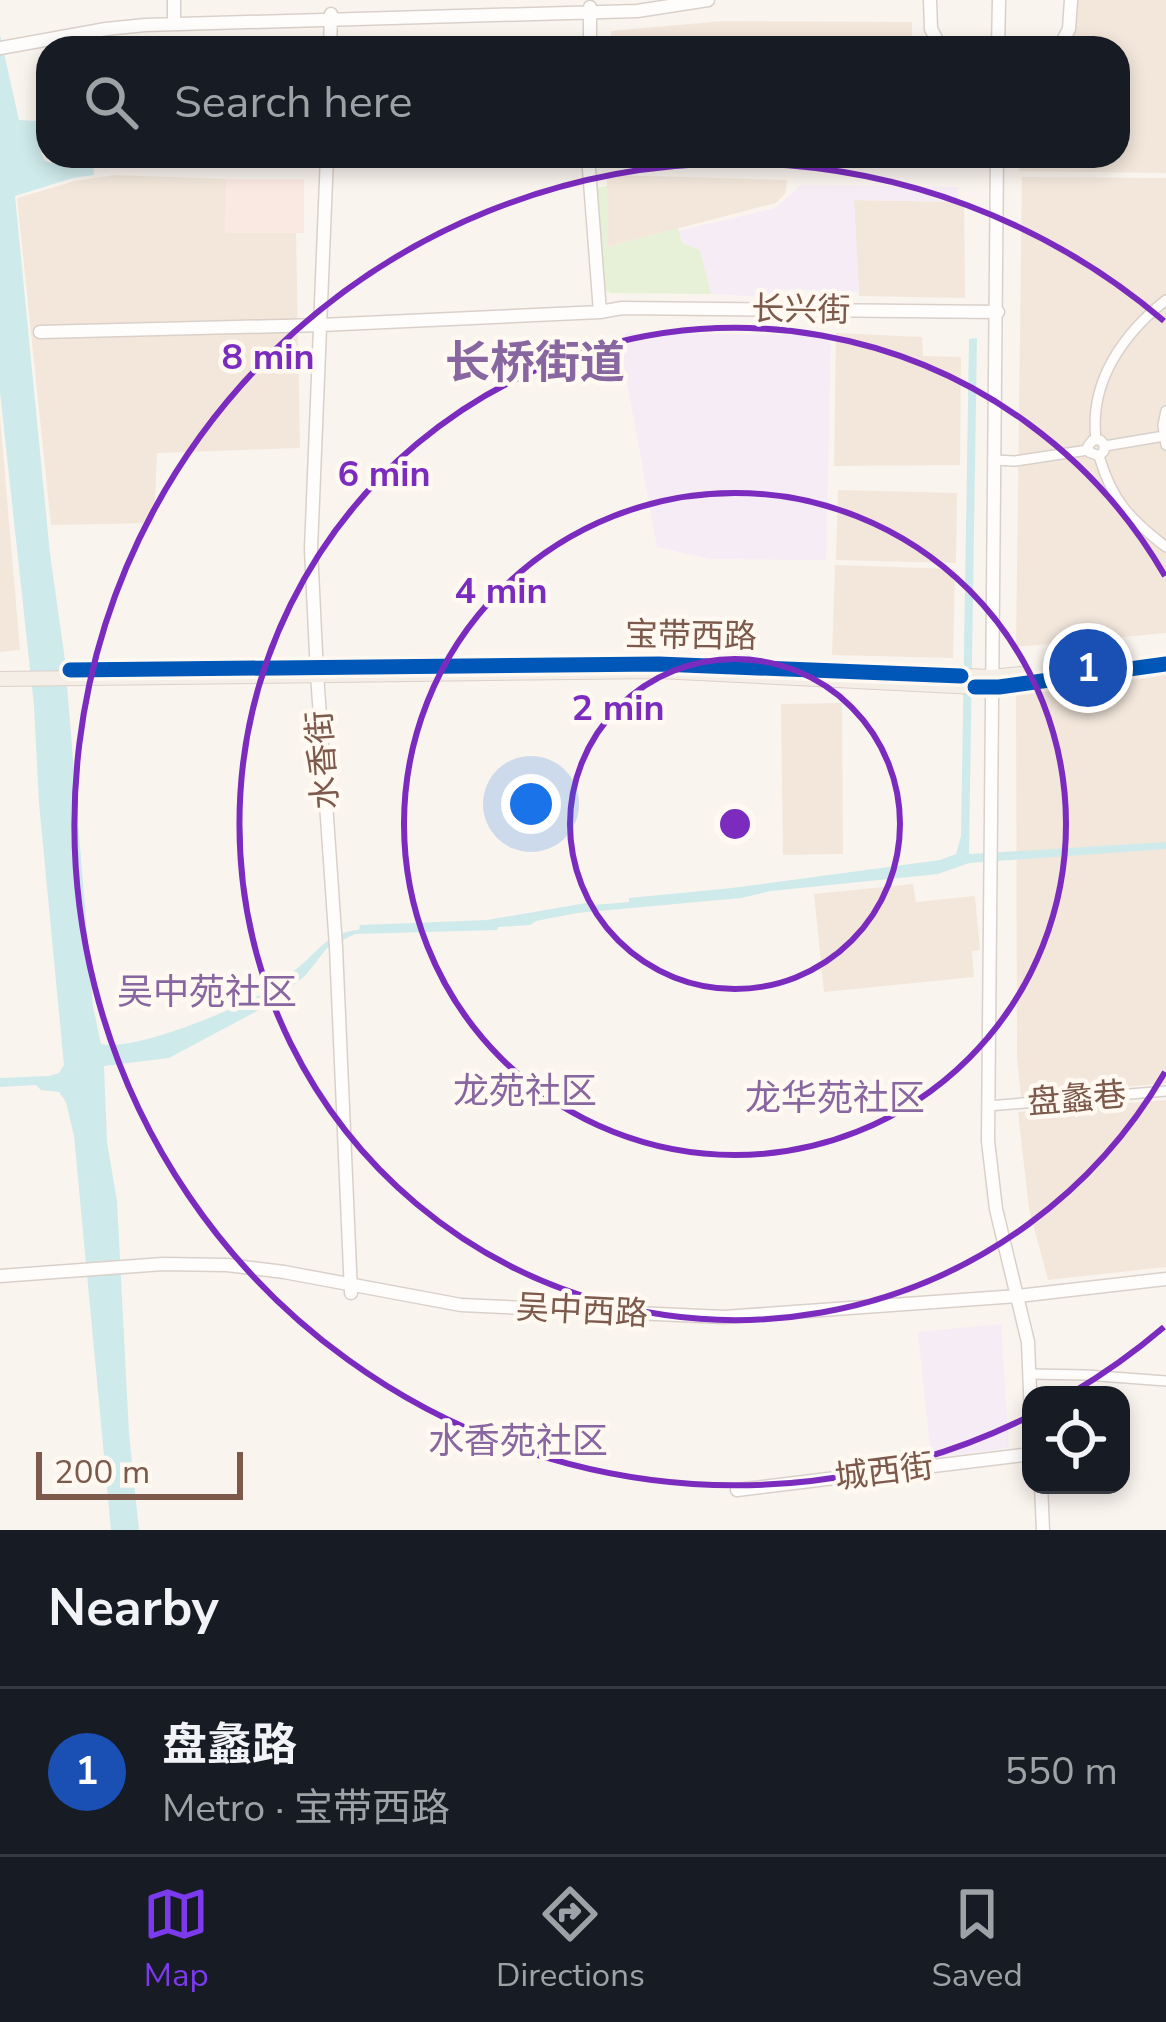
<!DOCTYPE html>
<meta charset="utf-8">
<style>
:root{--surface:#171b24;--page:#20242c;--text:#f1f3f6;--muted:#9ea1a6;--line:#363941;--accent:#7c3aed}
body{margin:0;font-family:"Nunito Sans","Noto Sans SC",sans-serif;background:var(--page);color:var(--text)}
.controls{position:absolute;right:36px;bottom:36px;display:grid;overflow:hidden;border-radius:24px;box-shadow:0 6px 18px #0003}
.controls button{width:108px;height:108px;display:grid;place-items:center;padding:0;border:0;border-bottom:3px solid var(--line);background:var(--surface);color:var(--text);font:60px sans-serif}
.scale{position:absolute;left:36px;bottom:30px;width:207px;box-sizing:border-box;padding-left:12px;border:6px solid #7c594a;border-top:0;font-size:33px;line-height:42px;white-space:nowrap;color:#7c594a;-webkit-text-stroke:9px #fff9f2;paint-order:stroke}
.you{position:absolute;left:531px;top:804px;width:42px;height:42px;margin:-30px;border:9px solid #fff;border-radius:50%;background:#1a73e8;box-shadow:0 0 0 18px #1a73e833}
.badge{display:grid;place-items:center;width:78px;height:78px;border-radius:50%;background:var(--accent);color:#fff;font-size:39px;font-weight:700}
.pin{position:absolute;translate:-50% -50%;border:6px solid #fff;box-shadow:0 3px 12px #0006}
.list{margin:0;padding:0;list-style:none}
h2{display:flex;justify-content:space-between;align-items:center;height:156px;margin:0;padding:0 48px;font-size:51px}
h2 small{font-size:39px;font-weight:400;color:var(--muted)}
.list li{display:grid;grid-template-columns:78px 1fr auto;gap:36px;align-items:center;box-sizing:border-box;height:168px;padding:0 48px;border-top:3px solid var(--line)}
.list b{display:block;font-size:45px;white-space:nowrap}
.list p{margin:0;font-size:39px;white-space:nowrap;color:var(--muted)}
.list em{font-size:39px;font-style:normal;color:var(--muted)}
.icon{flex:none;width:66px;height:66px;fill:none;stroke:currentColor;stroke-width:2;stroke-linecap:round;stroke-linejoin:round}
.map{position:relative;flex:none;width:1166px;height:1530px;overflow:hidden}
.search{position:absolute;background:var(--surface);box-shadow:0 6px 18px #0003;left:36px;right:36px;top:36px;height:132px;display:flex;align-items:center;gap:30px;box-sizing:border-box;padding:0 42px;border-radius:36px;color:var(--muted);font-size:45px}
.sheet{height:324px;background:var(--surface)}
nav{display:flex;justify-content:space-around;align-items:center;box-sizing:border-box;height:168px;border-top:3px solid var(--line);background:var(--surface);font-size:33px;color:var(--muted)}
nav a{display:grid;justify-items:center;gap:6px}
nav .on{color:var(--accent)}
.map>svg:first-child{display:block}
.residential{fill:#f3e7db}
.commercial{fill:#fae9e2}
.education{fill:#f6ecf5}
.green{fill:#e7f1d8}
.water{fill:#cfeaeb}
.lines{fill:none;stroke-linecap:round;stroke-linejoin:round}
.street-casing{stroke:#d8d0ca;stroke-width:12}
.secondary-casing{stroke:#dad0ca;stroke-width:15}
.primary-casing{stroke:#dbd0ca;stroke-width:16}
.street{stroke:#fefdfc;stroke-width:9}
.secondary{stroke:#fefdfc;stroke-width:12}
.primary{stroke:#f4eee6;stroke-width:14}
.cycleway-casing{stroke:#fff9f2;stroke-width:22}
.cycleway{stroke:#0057b8;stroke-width:15}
.ring{fill:none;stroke:#7b2cbf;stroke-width:6}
.labels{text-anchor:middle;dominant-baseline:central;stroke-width:9;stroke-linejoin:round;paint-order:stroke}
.street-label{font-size:33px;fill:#7c594a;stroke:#fff9f2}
.neighbourhood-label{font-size:36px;fill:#88669f;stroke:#fff9f2}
.district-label{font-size:45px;font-weight:bold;fill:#88669f;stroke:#fff9f2}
.centre{fill:#7b2cbf;stroke:#fff9f2;stroke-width:6}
.ring-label{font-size:36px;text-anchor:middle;font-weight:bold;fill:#7b2cbf;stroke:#fff9f2;stroke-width:9;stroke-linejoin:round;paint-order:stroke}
</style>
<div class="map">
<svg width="1166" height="1530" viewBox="0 0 1166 1530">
<rect width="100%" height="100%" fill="#faf4ee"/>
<path class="residential" d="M1076,0H1166V173L1019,171L1020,156H1118V48H1068L1073,42Z
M723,21L912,22V48H611V31Z
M610,156H959L956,162L621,160Z
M115,175L226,179V232L296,233L300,448L157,453L154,523L51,525L17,198L75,181Z
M607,175L787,180L785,194L776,203L607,247Z
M1022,177L1166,178V633L1016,647Z
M854,200L964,202L965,298L859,296Z
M836,333L922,337L923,356L961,357L960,465L834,466Z
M0,416L20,650L0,652Z
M838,490L957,493L956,563L836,560Z
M835,565L955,569L953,658L832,655Z
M1166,670V1083L1021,1097L1017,1059L1016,687Z
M842,703L843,854L783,855L781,704Z
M913,884L916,902L975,896L980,950L972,951L974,977L824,992L814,894Z
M1166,1100V1267L1048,1280L1029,1209L1018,1112Z"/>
<path class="commercial" d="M226,179H304V233H225Z"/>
<path class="education" d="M801,185L958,187V202L854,200L859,292L776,289L766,297L711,294L700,250L682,243L679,231L775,208Z
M626,333L823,335L831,344L826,560L710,559L657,547L620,342Z
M1001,1324L1009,1448L931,1458L918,1332Z"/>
<path class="green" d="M607,186L608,247L678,228L682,243L700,250L711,294L611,293L606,291L594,192L596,188Z"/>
<path class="water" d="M0,35L19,120L37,121L41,153L45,161L59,165L93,162L94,175L73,178L15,196L50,554L65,660L93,1006L101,1044C134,1051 219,1015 252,999C266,993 278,982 291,973C317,955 325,932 359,930L360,925L487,920L592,902L593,905L629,902V898L732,888L940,860L956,854L961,836L969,339L977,338L969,854L1166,842V849L969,863L938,874L771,891L741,898L577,913L536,921L530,925L498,927L497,930L355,934L327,948L305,976L270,1004L169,1058L104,1066L107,1142L117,1201L129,1433L139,1530H111L74,1136L66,1102L59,1092L41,1090L36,1085L0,1087V1078L49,1076L59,1073L64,1065L39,803L34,706L0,392Z"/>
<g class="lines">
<g class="street-casing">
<path id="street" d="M1166,411L1163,425L1166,445
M1096,439C1089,382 1123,334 1166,300
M1105,446L1164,436
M1099,456L1089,452L1088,446L1093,440H1100L1104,444V451L1099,456C1112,501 1130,519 1166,547
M993,460L1015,461L1088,450
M988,1106L1166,1091
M1030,1374L1086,1375L1166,1381"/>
</g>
<g class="secondary-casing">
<path id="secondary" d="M174,0V23
M930,0L931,29L941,48
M0,48L106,29L145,25L637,11L708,0
M330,48L331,14
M590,48V7
M998,48L999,0
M1059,48L1069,29L1071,0
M327,156L311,549L317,674L336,947L351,1293
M588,156L600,312
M997,156L988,1141L996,1209L1028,1342L1031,1415
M40,332L321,325L600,312L622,308L998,312
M0,1276L163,1264L227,1265L284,1272L461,1305L724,1317L1018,1296L1166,1279
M1041,1485L1043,1530
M737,1490L1031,1454"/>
</g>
<g class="primary-casing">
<path id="primary" d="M797,669L991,677L1020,674
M0,679L659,671L975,687H999L1166,664"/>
</g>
<use href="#street" class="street"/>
<use href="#secondary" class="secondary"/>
<use href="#primary" class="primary"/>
<g class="cycleway-casing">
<path id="cycleway" d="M70,670L659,664L961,676
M975,687H999L1166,664"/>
</g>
<use href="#cycleway" class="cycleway"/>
</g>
<g class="ring">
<circle cx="735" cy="824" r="165"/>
<circle cx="735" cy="824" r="331"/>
<path d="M1165 1072A496 496 0 1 1 1165 576"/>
<path d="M1164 1327A661 661 0 0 1 1070 1394M1030 1416A661 661 0 1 1 1164 321"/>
</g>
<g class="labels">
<g class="street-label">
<text transform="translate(801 310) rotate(1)">长兴街</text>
<text transform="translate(691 636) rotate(1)">宝带西路</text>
<text transform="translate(323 760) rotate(-94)">水香街</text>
<text transform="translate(1077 1099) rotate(-5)">盘蠡巷</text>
<text transform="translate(582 1311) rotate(3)">吴中西路</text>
<text transform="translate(884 1472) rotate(-7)">城西街</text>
</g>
<g class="neighbourhood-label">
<text x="207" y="992">吴中苑社区</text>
<text x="525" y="1091">龙苑社区</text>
<text x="835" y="1098">龙华苑社区</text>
<text x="518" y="1441">水香苑社区</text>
</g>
<g class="district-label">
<text x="535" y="363">长桥街道</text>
</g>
</g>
<circle cx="735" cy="824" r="18" class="centre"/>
<g class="ring-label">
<text x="268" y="369">8 min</text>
<text x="384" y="486">6 min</text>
<text x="501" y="603">4 min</text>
<text x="618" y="720">2 min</text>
</g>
</svg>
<div class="controls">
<button><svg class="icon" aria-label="locate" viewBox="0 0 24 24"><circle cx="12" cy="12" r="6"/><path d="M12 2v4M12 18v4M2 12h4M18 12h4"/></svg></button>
</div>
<div class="scale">200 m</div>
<div class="you"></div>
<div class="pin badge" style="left:1088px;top:668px;background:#1a4fb4">1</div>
<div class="search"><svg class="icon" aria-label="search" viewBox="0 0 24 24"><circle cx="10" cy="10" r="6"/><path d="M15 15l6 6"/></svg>Search here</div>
</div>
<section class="sheet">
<h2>Nearby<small></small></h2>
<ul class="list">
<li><span class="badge" style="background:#1a4fb4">1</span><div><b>盘蠡路</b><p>Metro · 宝带西路</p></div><em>550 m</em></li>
</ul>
</section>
<nav>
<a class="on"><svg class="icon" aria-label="map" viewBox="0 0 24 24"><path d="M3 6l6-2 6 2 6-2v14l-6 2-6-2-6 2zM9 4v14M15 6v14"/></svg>Map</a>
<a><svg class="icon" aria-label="directions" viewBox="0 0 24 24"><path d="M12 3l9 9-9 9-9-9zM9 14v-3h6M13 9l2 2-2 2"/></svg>Directions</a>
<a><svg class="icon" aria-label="saved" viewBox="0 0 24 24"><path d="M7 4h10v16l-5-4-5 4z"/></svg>Saved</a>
</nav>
